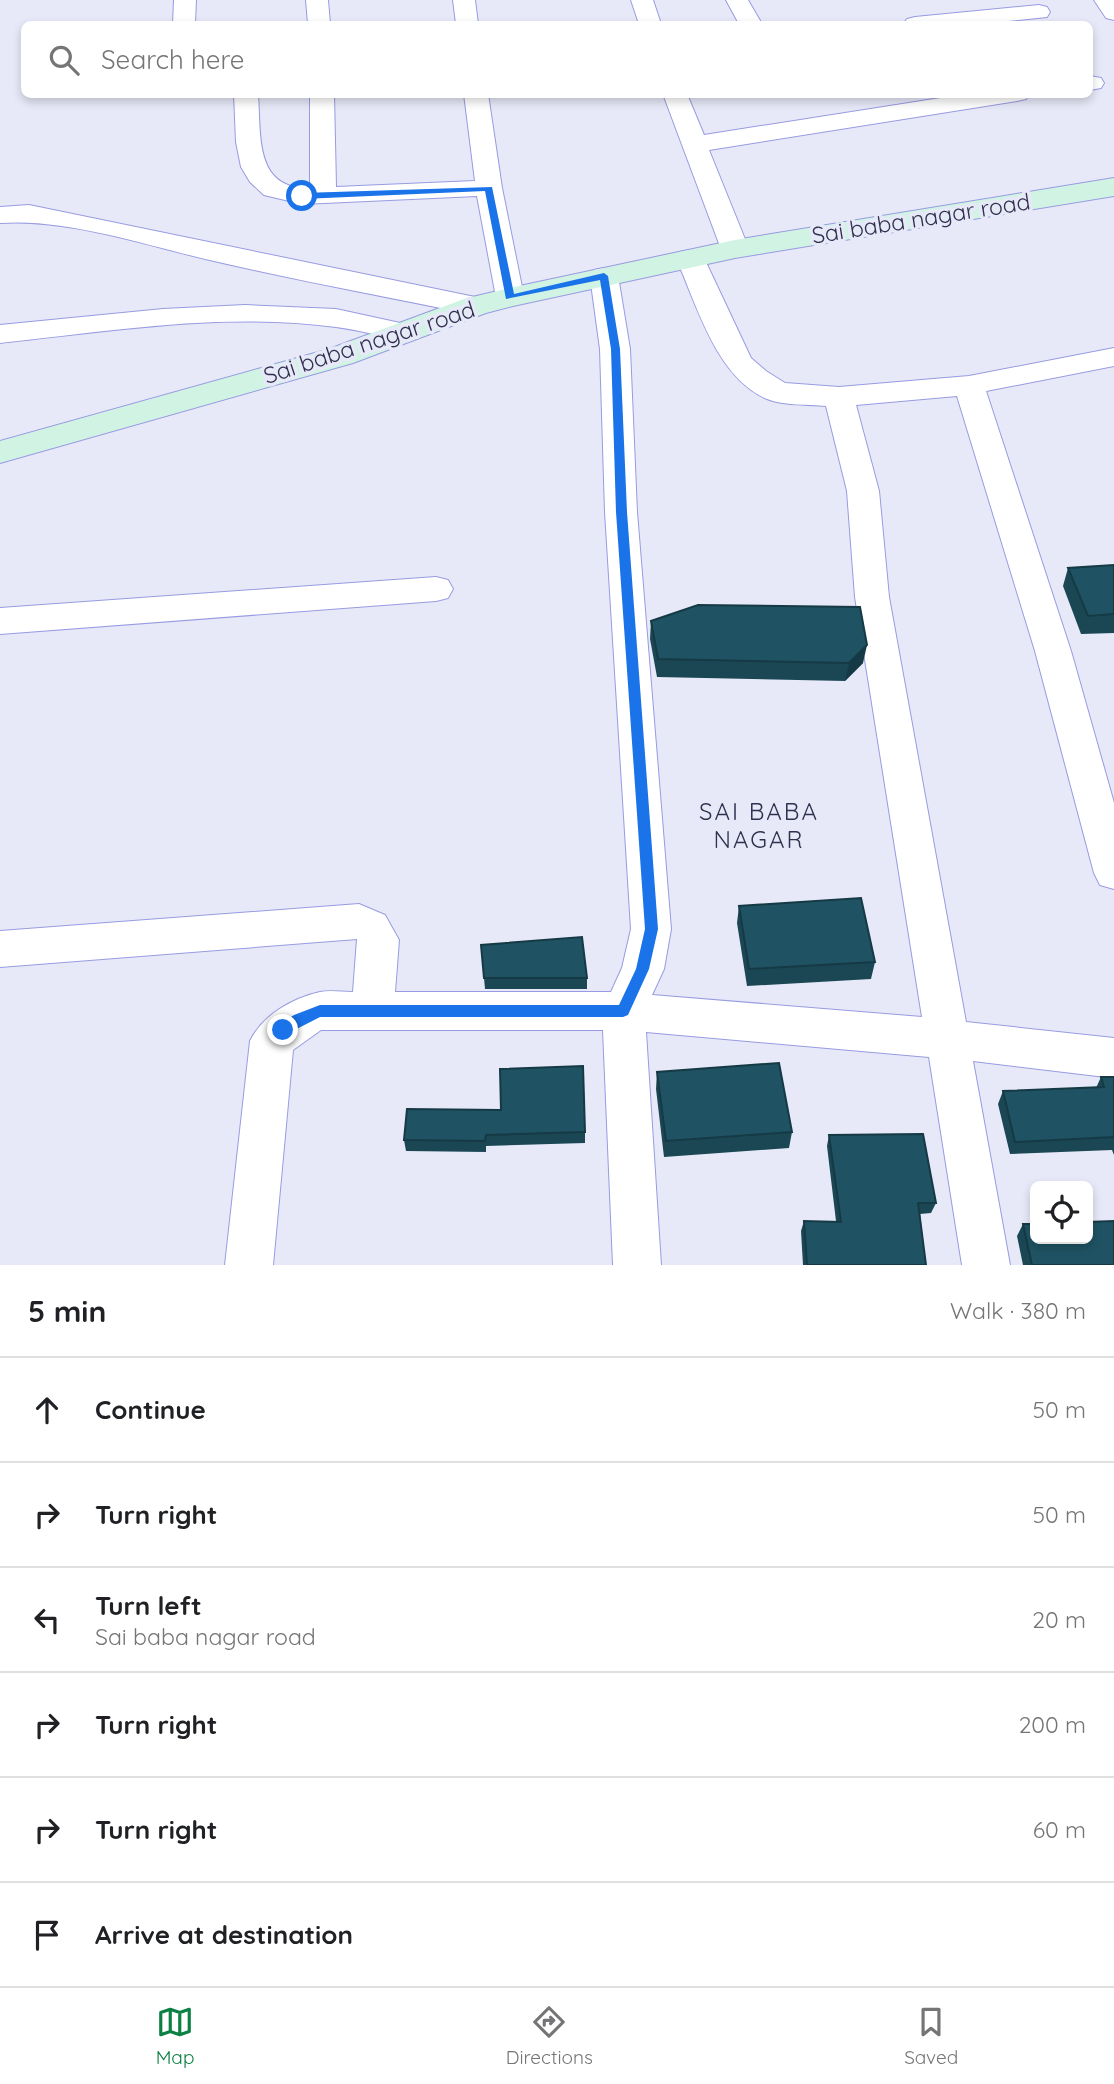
<!DOCTYPE html>
<meta charset="utf-8">
<style>
:root{--surface:#fff;--page:#f2f2f2;--text:#202124;--muted:#757577;--line:#e0e0e0;--accent:#0b8043}
body{margin:0;font-family:Quicksand,sans-serif;background:var(--page);color:var(--text)}
.controls{position:absolute;right:21px;bottom:21px;display:grid;overflow:hidden;border-radius:10px;box-shadow:0 4px 10px #0003}
.controls button{width:63px;height:63px;display:grid;place-items:center;padding:0;border:0;border-bottom:2px solid var(--line);background:var(--surface);color:var(--text);font:35px sans-serif}
.stop{position:absolute;width:21px;height:21px;margin:-16px;border:5px solid #1a73e8;border-radius:50%;background:#fff}
.stop.end{background:#1a73e8;border-color:#fff;box-shadow:0 2px 7px #0008}
.list{margin:0;padding:0;list-style:none}
h2{display:flex;justify-content:space-between;align-items:center;height:91px;margin:0;padding:0 28px;font-size:30px}
h2 small{font-size:23px;font-weight:400;color:var(--muted)}
.list li{display:grid;grid-template-columns:46px 1fr auto;gap:21px;align-items:center;box-sizing:border-box;height:105px;padding:0 28px;border-top:2px solid var(--line)}
.list b{display:block;font-size:26px;white-space:nowrap}
.list p{margin:0;font-size:23px;white-space:nowrap;color:var(--muted)}
.list em{font-size:23px;font-style:normal;color:var(--muted)}
.icon{flex:none;width:38px;height:38px;fill:none;stroke:currentColor;stroke-width:2;stroke-linecap:round;stroke-linejoin:round}
.map{position:relative;flex:none;width:1114px;height:1265px;overflow:hidden}
.search{position:absolute;background:var(--surface);box-shadow:0 4px 10px #0003;left:21px;right:21px;top:21px;height:77px;display:flex;align-items:center;gap:18px;box-sizing:border-box;padding:0 24px;border-radius:10px;color:var(--muted);font-size:26px}
.sheet{height:721px;background:var(--surface)}
nav{display:flex;justify-content:space-around;align-items:center;box-sizing:border-box;height:98px;border-top:2px solid var(--line);background:var(--surface);font-size:19px;color:var(--muted)}
nav a{display:grid;justify-items:center;gap:4px}
nav .on{color:var(--accent)}
.map>svg:first-child{display:block}
.lines{fill:none;stroke-linecap:round;stroke-linejoin:round}
.minor-casing{stroke:#989be1;stroke-width:2}
.secondary-casing{stroke:#989be1;stroke-width:2}
.minor{fill:#fff;fill-rule:evenodd}
.secondary{fill:#d0f3e3;fill-rule:evenodd}
.wall{fill:#1b4755}
.shaded-wall{fill:#163a45}
.building{fill:#1f5363;stroke:#163a45;stroke-width:2}
.route{fill:#1a73e8}
.labels{text-anchor:middle;dominant-baseline:central;stroke-width:7;stroke-linejoin:round;paint-order:stroke}
.street-label{font-size:23px;fill:#30314e;stroke:#e7e9f8}
.neighbourhood-label{font-size:24px;letter-spacing:2px;fill:#30314e;stroke:#e7e9f8}
</style>
<div class="map">
<svg width="1114" height="1265" viewBox="0 0 1114 1265">
<rect width="100%" height="100%" fill="#e7e9f8"/>
<g class="lines">
<g class="minor-casing">
<path id="minor" d="M174,0H196L195,24H173Z
M306,0H328L330,24H308Z
M453,0H475L478,24H456Z
M631,0H653L661,24H639Z
M726,0H748L762,24H739Z
M1094,0H1114V20L1106,18Z
M1039,5L1047,7L1050,12L1047,17L981,24H903L907,19L915,17Z
M1090,76L1101,78L1104,83L1101,88L1090,90Z
M234,94H258C261,135 254,190 310,188V94H334L336,187L475,181L464,94H488L502,188L524,297L520,303L510,306L500,303L496,297L477,196L302,204L264,195L250,182L241,167L236,142Z
M663,94H687L704,135L966,94H1029L1026,99L1017,101L709,150L749,249L745,255L735,257L725,255L721,249Z
M29,205L475,297L485,300L489,306L485,312L475,315C388,297 300,281 214,261C148,246 67,218 0,223V207Z
M690,250L700,252L704,258L751,358L766,371L785,383L839,387L969,376L1114,348V366L986,391L1071,651L1114,803V889L1100,885L1094,873L1035,651L957,396L856,405L879,491L889,597L966,1022L1114,1038V1078L973,1061L1010,1265H962L929,1057L646,1032L661,1265H613L603,1030H321L293,1050L273,1265H225L250,1041C262,1016 292,998 320,992C330,990 342,992 353,992L357,939L0,967V931L359,904L385,915L399,940L395,992H611L622,968L631,929L605,512L600,349L590,276L594,270L604,268L614,270L618,276L630,349L637,512L671,929L664,969L652,995L922,1017L855,597L847,491L826,406C808,404 784,406 767,399C716,377 697,305 676,258L680,252Z
M245,305L336,309L414,326L419,332L414,338L404,341C381,336 359,330 336,327C224,312 111,331 0,343V325L163,309Z
M436,577L448,580L453,589L448,598L436,601L0,634V608Z"/>
</g>
<g class="secondary-casing">
<path id="secondary" d="M1114,178V196L735,258L513,306L486,313L353,363L0,463V441L329,349L464,299L510,288L735,240Z"/>
</g>
<use href="#minor" class="minor"/>
<use href="#secondary" class="secondary"/>
</g>
<path class="wall" d="M1114,565V633L1081,634L1063,586L1068,568Z
M651,621L863,663L845,681L657,677L650,639Z
M739,906L875,962L871,979L747,986L737,923Z
M481,945L587,978V989H485Z
M657,1072L792,1132L789,1148L664,1157L656,1089Z
M1101,1077H1114V1155L1112,1150L1010,1154L998,1104L1003,1091L1096,1088Z
M407,1109L585,1132V1143L486,1146V1152L406,1151L404,1140Z
M829,1135L936,1203L931,1213L920,1214L926,1265H803L801,1231L804,1221H836L827,1146Z
M1023,1224L1114,1265H1023L1017,1236Z"/>
<path class="shaded-wall" d="M867,645L863,663L845,681L849,663Z"/>
<path class="building" d="M1114,565V614L1088,616L1068,568Z
M698,605L860,607L867,645L849,663L658,659L651,621Z
M861,898L875,962L749,969L739,906Z
M582,937L587,978H484L481,945Z
M779,1063L792,1132L666,1141L657,1072Z
M583,1066L585,1132L486,1135L485,1141L404,1140L407,1109L501,1110L500,1069Z
M1101,1077H1114V1137L1015,1142L1003,1091L1104,1087Z
M923,1134L936,1203H918L926,1265H807L804,1221L841,1222L829,1135Z
M1114,1221V1265H1032L1023,1224H1035V1239H1088V1222Z"/>
<path class="route" d="M492,187L514,294L604,273L608,276L620,349L627,512L658,929L649,969L628,1015L623,1017H320L283,1036L278,1034V1025L294,1015L320,1005H619L636,969L645,929L616,512L611,349L600,280L506,299L485,191L302,199L298,196L302,193Z"/>
<g class="labels">
<g class="street-label">
<text transform="translate(921 218) rotate(-9)">Sai baba nagar road</text>
<text transform="translate(369 342) rotate(-18)">Sai baba nagar road</text>
</g>
<g class="neighbourhood-label">
<text x="759" y="811">SAI BABA<tspan x="759" dy="28">NAGAR</tspan></text>
</g>
</g>
</svg>
<div class="controls">
<button><svg class="icon" aria-label="locate" viewBox="0 0 24 24"><circle cx="12" cy="12" r="6"/><path d="M12 2v4M12 18v4M2 12h4M18 12h4"/></svg></button>
</div>
<div class="stop" style="left:302px;top:196px"></div>
<div class="stop end" style="left:283px;top:1030px"></div>
<div class="search"><svg class="icon" aria-label="search" viewBox="0 0 24 24"><circle cx="10" cy="10" r="6"/><path d="M15 15l6 6"/></svg>Search here</div>
</div>
<section class="sheet">
<h2>5 min<small>Walk · 380 m</small></h2>
<ul class="list">
<li><svg class="icon" aria-label="ahead" viewBox="0 0 24 24"><path d="M12 20V5M6 11l6-6 6 6"/></svg><div><b>Continue</b></div><em>50 m</em></li>
<li><svg class="icon" aria-label="right" viewBox="0 0 24 24"><path d="M7 20v-9h11M14 6l5 5-5 5"/></svg><div><b>Turn right</b></div><em>50 m</em></li>
<li><svg class="icon" aria-label="left" viewBox="0 0 24 24"><path d="M17 20v-9H6M10 6l-5 5 5 5"/></svg><div><b>Turn left</b><p>Sai baba nagar road</p></div><em>20 m</em></li>
<li><svg class="icon" aria-label="right" viewBox="0 0 24 24"><path d="M7 20v-9h11M14 6l5 5-5 5"/></svg><div><b>Turn right</b></div><em>200 m</em></li>
<li><svg class="icon" aria-label="right" viewBox="0 0 24 24"><path d="M7 20v-9h11M14 6l5 5-5 5"/></svg><div><b>Turn right</b></div><em>60 m</em></li>
<li><svg class="icon" aria-label="arrive" viewBox="0 0 24 24"><path d="M6 21V4h12l-3 4 3 4H6"/></svg><div><b>Arrive at destination</b></div></li>
</ul>
</section>
<nav>
<a class="on"><svg class="icon" aria-label="map" viewBox="0 0 24 24"><path d="M3 6l6-2 6 2 6-2v14l-6 2-6-2-6 2zM9 4v14M15 6v14"/></svg>Map</a>
<a><svg class="icon" aria-label="directions" viewBox="0 0 24 24"><path d="M12 3l9 9-9 9-9-9zM9 14v-3h6M13 9l2 2-2 2"/></svg>Directions</a>
<a><svg class="icon" aria-label="saved" viewBox="0 0 24 24"><path d="M7 4h10v16l-5-4-5 4z"/></svg>Saved</a>
</nav>
